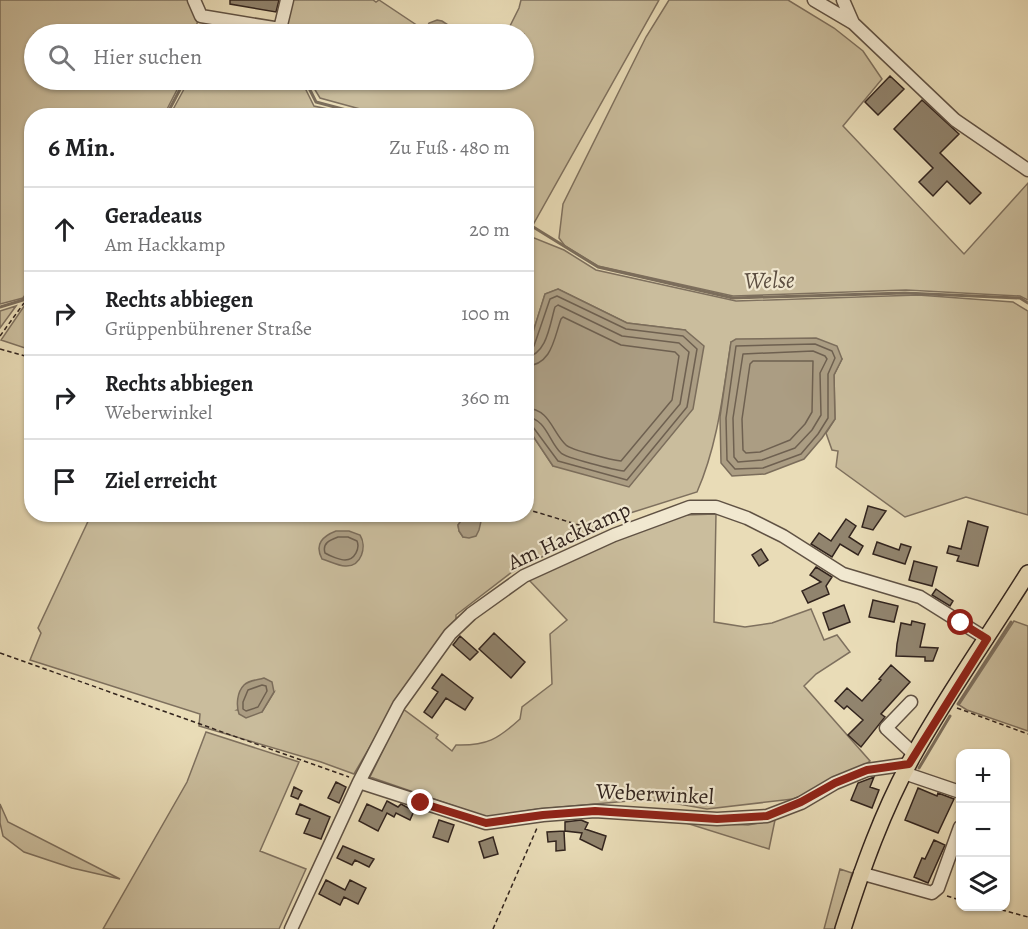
<!DOCTYPE html>
<html lang="de">
<meta charset="utf-8">
<style>
:root{--surface:#fff;--page:#f6f6f6;--text:#202124;--muted:#757577;--line:#e0e0e0}
body{margin:0;font-family:Alegreya,serif;background:var(--page);color:var(--text)}
.controls{position:absolute;right:18px;bottom:18px;display:grid;overflow:hidden;border-radius:12px;box-shadow:0 2px 4px #0004}
.controls button{width:54px;height:54px;display:grid;place-items:center;padding:0;border:0;border-bottom:2px solid var(--line);background:var(--surface);color:var(--text);font:30px sans-serif}
.stop{position:absolute;width:18px;height:18px;margin:-14px;border:4px solid #8f2418;border-radius:50%;background:#fff}
.stop.end{background:#8f2418;border-color:#fff;box-shadow:0 2px 6px #0008}
.list{margin:0;padding:0;list-style:none}
h2{display:flex;justify-content:space-between;align-items:center;height:78px;margin:0;padding:0 24px;font-size:26px}
h2 small{font-size:20px;font-weight:400;color:var(--muted)}
.list li{display:grid;grid-template-columns:39px 1fr auto;gap:18px;align-items:center;box-sizing:border-box;height:84px;padding:0 24px;border-top:2px solid var(--line)}
.list b{display:block;font-size:22px;white-space:nowrap}
.list p{margin:0;font-size:20px;white-space:nowrap;color:var(--muted)}
.list em{font-size:20px;font-style:normal;color:var(--muted)}
.icon{flex:none;width:33px;height:33px;fill:none;stroke:currentColor;stroke-width:2;stroke-linecap:round;stroke-linejoin:round}
.map{position:relative;flex:none;width:1028px;height:929px;overflow:hidden}
.search{position:absolute;background:var(--surface);box-shadow:0 2px 4px #0004;left:24px;top:24px;width:510px;height:66px;display:flex;align-items:center;gap:15px;box-sizing:border-box;padding:0 21px;border-radius:33px;color:var(--muted);font-size:22px}
.panel{position:absolute;background:var(--surface);box-shadow:0 2px 4px #0004;left:24px;top:108px;width:510px;height:414px;border-radius:24px}
.map>svg:first-child{display:block}
.green{fill:#cabd9d;stroke:#7e705e;stroke-width:1.5;fill-rule:evenodd}
.water{fill:#ab9d83;stroke:#7b6d5b;stroke-width:1.5}
.lines{fill:none;stroke-linecap:round;stroke-linejoin:round}
.shore{stroke:#6e6050;stroke-width:1.5}
.stream{stroke:#7b6d5b;stroke-width:3}
.building{fill:#91846e;stroke:#32241e;stroke-width:1.5}
.minor-casing{stroke:#605244;stroke-width:15}
.major-casing{stroke:#32241e;stroke-width:18}
.path{stroke:#32241e;stroke-width:1.5;stroke-dasharray:4.5 3;stroke-linecap:butt}
.minor{stroke:#f1e8d0;stroke-width:12}
.major{stroke:#e9dcb7;stroke-width:15}
.route{stroke:#8f2418;stroke-width:8}
.labels{text-anchor:middle;dominant-baseline:central;stroke-width:4.5;stroke-linejoin:round;paint-order:stroke}
.street-label{font-size:22px;fill:#32241e;stroke:#f1e8d0}
.water-label{font-size:24px;font-style:italic;fill:#5c4e41;stroke:#f1e8d0}
</style>
<div class="map">
<svg width="1028" height="929" viewBox="0 0 1028 929">
<rect width="100%" height="100%" fill="#e9dcb7"/>
<filter id="stains"><feTurbulence type="fractalNoise" baseFrequency=".00333" numOctaves="4"/><feColorMatrix values="0 0 0 0 .2 0 0 0 0 .09 0 0 0 0 .02 0 0 0 .5 -.17"/></filter>
<radialGradient id="worn" r=".72"><stop offset=".6" stop-color="#630" stop-opacity="0"/><stop offset="1" stop-color="#630" stop-opacity=".3"/></radialGradient>
<path class="green" d="M0,0H191L198,20L194,34H34V80H182L164,115L32,116L31,286L23,298L0,304Z
M291,0H373L376,2L379,0L430,34H285Z
M521,0H659L534,223L527,212L526,116L382,115L320,98L309,80H524V34H506L519,8Z
M669,0H788L834,28L863,51L882,79L843,126L964,254L1028,183V300L1020,296L906,290L733,296L598,266L565,246L559,238L563,204L646,37Z
M210,26L256,34H207Z
M189,80H301L314,106L356,115H170Z
M527,232L529,236L564,250L596,270L736,301L918,295L1013,302L1028,311V515L966,497L905,517L836,467L838,451L832,450L826,433L835,419L834,375L842,359L731,342C723,393 718,444 697,492L627,514L512,572L456,615V621L396,702L354,774L321,762L199,726L200,714L30,660L41,633L38,628L91,515H465L458,525L459,531L463,537L482,517L480,515L526,514L527,427L553,466L685,330L627,323L558,289L545,294L527,351ZM274,692L262,712L237,710Z
M31,296V350L1,340Z
M16,306L0,328V311Z
M716,514L714,622L745,627L772,623L811,609L824,640L837,635L850,652L816,674L804,686L870,761L848,777L793,799L707,809L661,801L640,800L538,809L486,817L370,777L403,709L438,735L436,738L452,751L456,745C487,746 498,739 520,719L522,707L552,684L550,634L567,620L529,580L635,531L685,515Z
M1014,621L1028,626V731L967,710L959,705Z
M206,732L299,762L260,851L306,869L279,929H103L187,782Z
M0,804L8,822L120,879L72,868L24,852L3,836L0,823Z
M775,820L769,849L683,822L748,825Z
M840,869L852,873L837,929H824Z"/>
<path class="water" d="M437,20L442,21L462,34H431L426,29L429,23Z
M558,289L627,323L685,330L704,346L693,409L629,487L553,466L527,427V351L545,294Z
M816,338L837,346L842,359L834,375L835,419L822,438L804,459L765,474L732,476L721,463L720,417L731,342L736,339Z
M465,515H480L482,517L479,530L476,536L469,538L463,537L459,531L458,525Z
M336,531H349L360,535C367,546 362,567 345,566C338,566 329,561 322,559C314,544 323,536 336,531Z
M264,678L272,682L274,692L262,712L246,718L239,714C236,705 237,692 244,685C249,680 258,680 264,678Z"/>
<g class="lines">
<path class="shore" d="M815,344L832,351L835,358L828,374V418L818,434L801,454L763,468L735,469L727,460L726,418L736,346Z
M526,349L534,346L550,299L557,296L626,329L683,336L697,349L687,407L627,480L558,461L533,427L526,425
M813,351L825,356L827,359L820,373L821,415L812,430L795,448L762,460L738,462L734,457L733,418L743,354Z
M526,357C547,355 550,323 555,307L558,305L622,336L679,343L689,352L680,404L624,471C615,470 566,458 561,453C549,442 546,418 526,417
M753,361H813L812,412L805,424L790,440L760,452L746,453L743,450L742,419L750,364Z
M526,366C552,365 554,338 561,319L563,317L621,345L675,352L679,356L672,400L621,461C612,460 571,450 566,445C552,432 550,409 526,408
M338,537H348L357,541C360,548 355,560 345,560C340,560 330,556 325,553C322,543 330,540 338,537Z
M262,685L266,686L267,691L258,707L246,711L243,709V702L248,690Z"/>
<path class="stream" d="M202,34L207,21H208
M305,80L316,102L369,116
M166,116L185,80
M526,221L530,225L598,267L733,298L905,293L1020,298L1028,303
M0,307L23,300L32,288
M958,704L1011,622
M919,768L950,716"/>
</g>
<path class="building" d="M230,0H279L276,12L230,4Z
M890,76L904,89L878,115L865,102Z
M922,100L959,134L940,153L981,193L970,204L947,181L933,196L919,182L933,168L894,129Z
M868,506L886,511L873,530L862,527Z
M846,519L856,526L849,537L863,546L858,555L840,544L832,557L811,544L819,533L831,541Z
M968,521L988,527L978,566L957,561L959,556L947,553L949,546L961,549Z
M877,542L899,550L901,544L911,547L905,564L873,554Z
M761,549L768,560L759,566L752,555Z
M914,561L937,567L932,586L909,580Z
M816,567L832,577L826,586L829,594L808,603L802,591L821,582L810,575Z
M936,589L953,601L950,606L932,595Z
M873,600L898,606L894,622L869,617Z
M844,605L850,622L829,630L823,613Z
M912,621L925,624L920,647L938,648L933,661H925V657L896,656L897,644L901,623L911,625Z
M494,633L525,662L511,678L479,649Z
M460,636L478,652L470,660L453,645Z
M891,665L910,682L881,714L885,717L861,747L848,735L863,720L847,706L844,709L835,701L847,688L862,701L881,680L879,679Z
M442,674L473,698L465,710L446,698L432,718L424,712L438,692L432,688Z
M874,777L870,787L879,790L872,808L851,800L858,783Z
M336,782L346,787L339,803L328,798Z
M294,787L302,791L298,799L291,796Z
M918,788L937,796L938,793L954,799L938,833L905,820Z
M387,801L398,807L401,804L414,811L410,820L396,813L394,817L387,813L378,831L359,821L367,804L382,811Z
M300,804L330,817L321,839L304,833L310,819L296,814Z
M439,820L454,825L448,842L433,837Z
M581,820L588,823L585,829L606,836L602,850L580,839L582,833L565,831V822Z
M564,831L565,850L556,851V841L548,842L547,832Z
M493,837L498,854L484,858L479,842Z
M934,840L945,845L928,883L914,877L922,858L925,859Z
M343,846L374,859L369,867L355,860L352,865L337,858Z
M326,880L345,890L350,880L366,888L358,904L344,897L340,905L319,894Z"/>
<g class="lines">
<g class="minor-casing">
<path id="minor" d="M194,0L201,16L280,29L287,0
M814,0L853,23L955,120L1028,170
M843,0L853,23
M911,702L886,728L914,754
M904,773L960,792
M359,782L486,823L543,815L595,811L717,819L767,816L801,803L835,783L867,770L909,764
M860,873L932,893L938,888L960,827
M291,929L359,782L399,705L450,634L471,614L524,576L614,535L690,507H716L747,518L783,536L843,574L920,597L987,639"/>
</g>
<g class="major-casing">
<path id="major" d="M843,929C862,869 883,810 913,756C948,693 990,634 1028,573"/>
</g>
<path class="path" d="M0,336L24,303
M0,349L32,358
M526,509L599,531
M0,653L349,777
M957,708L1028,734
M947,896L960,900
M987,906L1028,917
M493,929L537,828"/>
<use href="#minor" class="minor"/>
<use href="#major" class="major"/>
</g>
<g class="lines">
<path class="route" d="M421,803L486,823L543,815L595,811L717,819L767,816L801,802L835,783L867,770L909,764L987,639L961,623"/>
</g>
<g class="labels">
<g class="street-label">
<text transform="translate(569 536) rotate(-25)">Am Hackkamp</text>
<text transform="translate(655 794) rotate(3)">Weberwinkel</text>
</g>
<g class="water-label">
<text transform="translate(769 280) rotate(-1)">Welse</text>
</g>
</g>
<rect width="100%" height="100%" filter="url(#stains)"/>
<rect width="100%" height="100%" fill="url(#worn)"/>
</svg>
<div class="controls">
<button>+</button>
<button>−</button>
<button><svg class="icon" aria-label="layers" viewBox="0 0 24 24"><path d="M12 4l9 5-9 5-9-5zM3 14l9 5 9-5"/></svg></button>
</div>
<div class="stop" style="left:961px;top:623px"></div>
<div class="stop end" style="left:421px;top:803px"></div>
<div class="search"><svg class="icon" aria-label="search" viewBox="0 0 24 24"><circle cx="10" cy="10" r="6"/><path d="M15 15l6 6"/></svg>Hier suchen</div>
<section class="panel">
<h2>6 Min.<small>Zu Fuß · 480 m</small></h2>
<ul class="list">
<li><svg class="icon" aria-label="ahead" viewBox="0 0 24 24"><path d="M12 20V5M6 11l6-6 6 6"/></svg><div><b>Geradeaus</b><p>Am Hackkamp</p></div><em>20 m</em></li>
<li><svg class="icon" aria-label="right" viewBox="0 0 24 24"><path d="M7 20v-9h11M14 6l5 5-5 5"/></svg><div><b>Rechts abbiegen</b><p>Grüppenbührener Straße</p></div><em>100 m</em></li>
<li><svg class="icon" aria-label="right" viewBox="0 0 24 24"><path d="M7 20v-9h11M14 6l5 5-5 5"/></svg><div><b>Rechts abbiegen</b><p>Weberwinkel</p></div><em>360 m</em></li>
<li><svg class="icon" aria-label="arrive" viewBox="0 0 24 24"><path d="M6 21V4h12l-3 4 3 4H6"/></svg><div><b>Ziel erreicht</b></div></li>
</ul>
</section>
</div>
